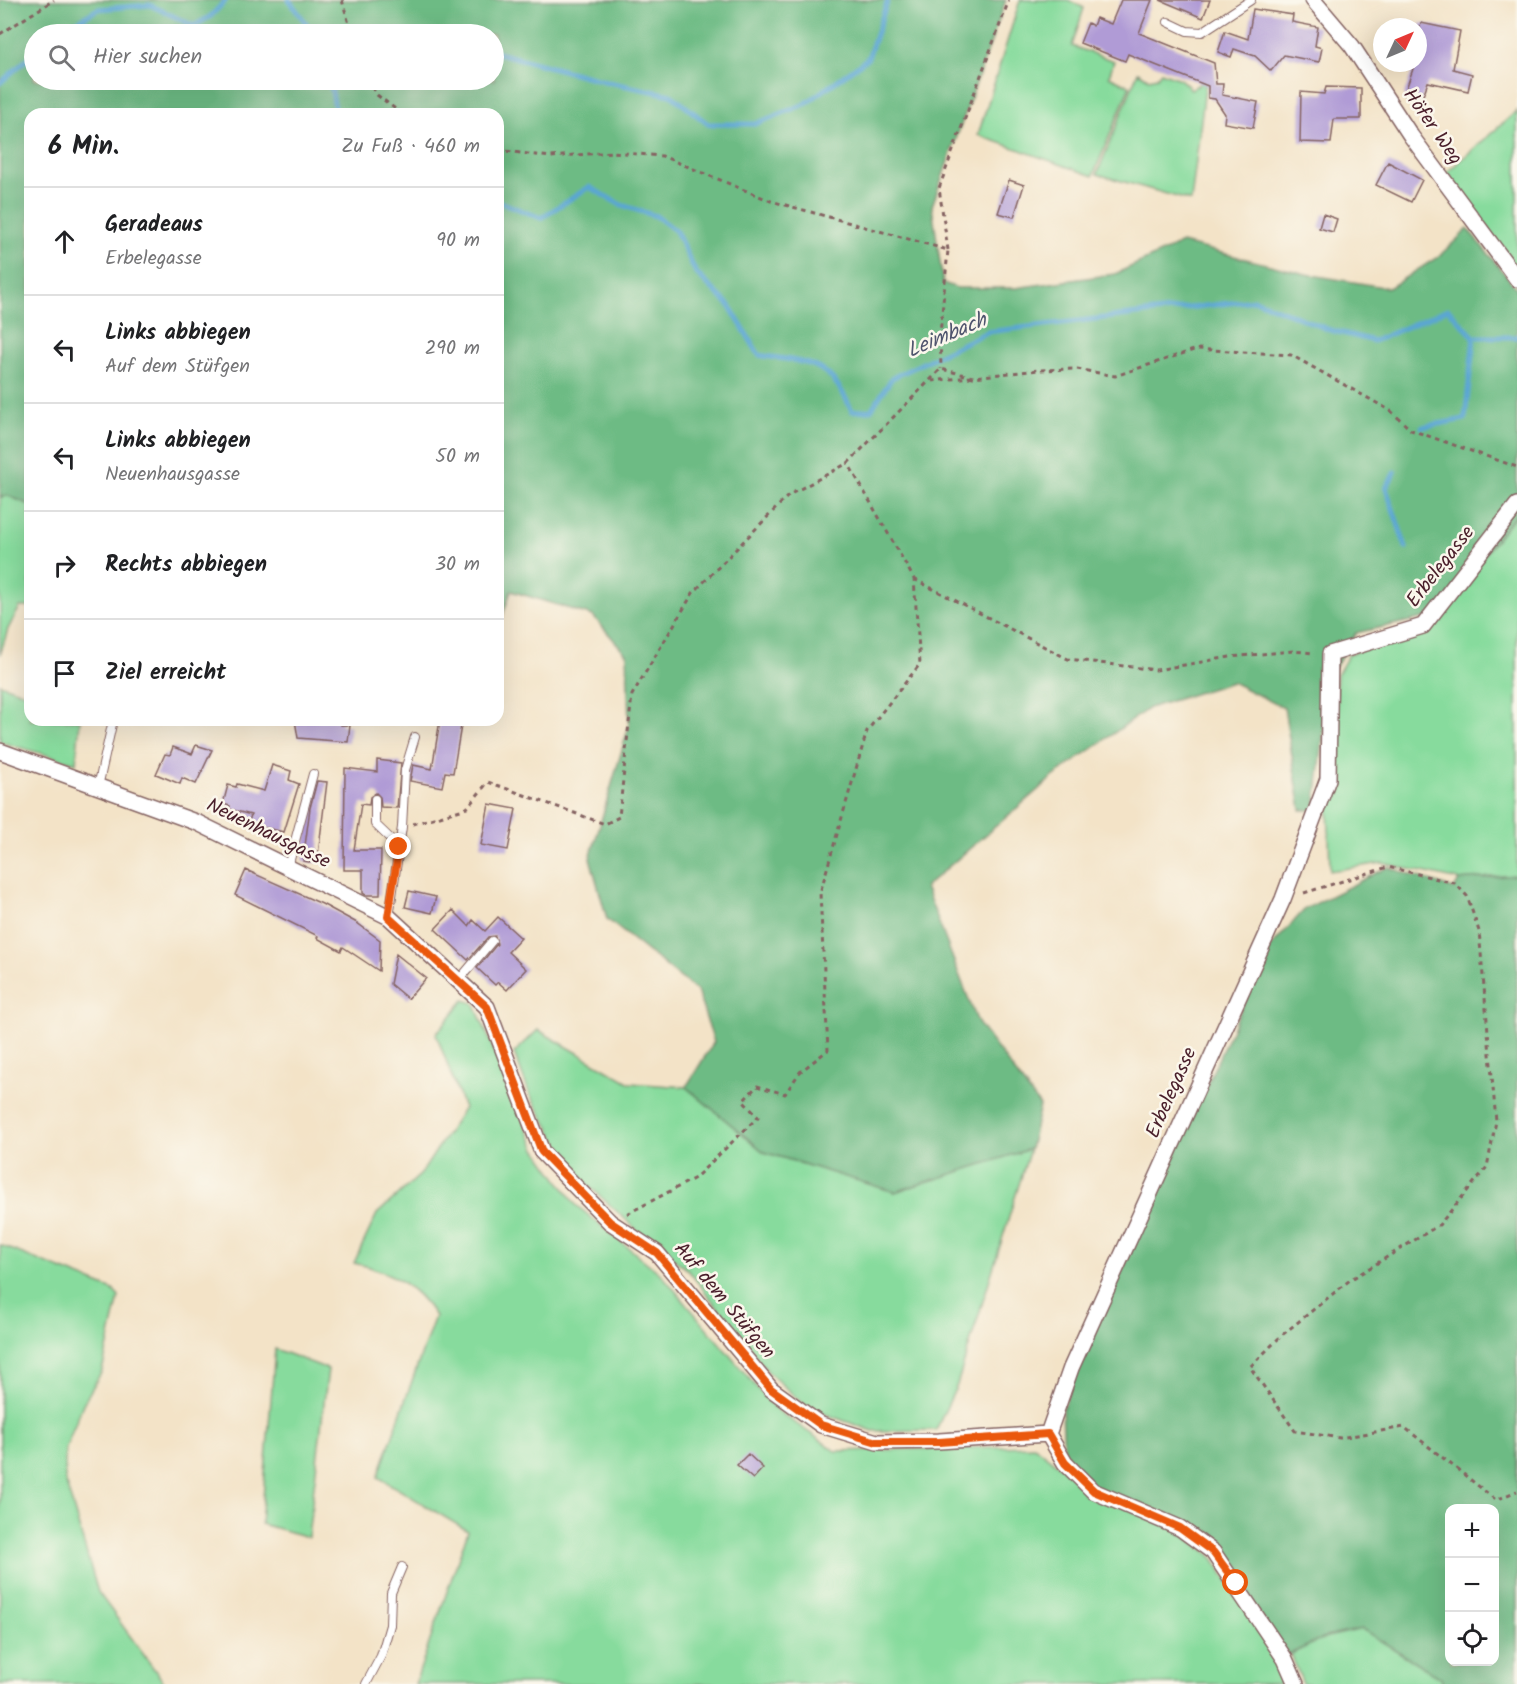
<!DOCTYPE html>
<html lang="de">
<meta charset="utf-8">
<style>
:root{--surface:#fff;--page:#f2f2f2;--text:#202124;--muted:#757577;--line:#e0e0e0}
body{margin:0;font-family:Kalam,sans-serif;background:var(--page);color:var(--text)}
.controls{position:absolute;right:18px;bottom:18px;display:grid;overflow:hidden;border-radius:12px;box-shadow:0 6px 24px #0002}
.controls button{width:54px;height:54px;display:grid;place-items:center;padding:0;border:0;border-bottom:2px solid var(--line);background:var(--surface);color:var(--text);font:30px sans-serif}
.compass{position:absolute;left:1373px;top:18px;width:54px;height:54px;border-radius:50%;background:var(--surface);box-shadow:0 6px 24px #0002;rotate:46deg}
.stop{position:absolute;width:18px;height:18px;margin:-14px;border:4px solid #ea580c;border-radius:50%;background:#fff}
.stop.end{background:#ea580c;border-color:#fff;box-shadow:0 2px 6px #0008}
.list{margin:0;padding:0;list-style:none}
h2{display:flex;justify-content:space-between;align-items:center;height:78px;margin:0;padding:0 24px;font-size:26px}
h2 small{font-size:20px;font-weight:400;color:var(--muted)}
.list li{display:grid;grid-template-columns:39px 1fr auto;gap:18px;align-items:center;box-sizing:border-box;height:108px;padding:0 24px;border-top:2px solid var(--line)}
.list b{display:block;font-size:22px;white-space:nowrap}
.list p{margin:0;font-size:20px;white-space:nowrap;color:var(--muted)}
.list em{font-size:20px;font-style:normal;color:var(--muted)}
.icon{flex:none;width:33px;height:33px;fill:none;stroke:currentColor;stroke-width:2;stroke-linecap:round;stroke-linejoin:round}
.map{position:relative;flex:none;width:1517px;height:1684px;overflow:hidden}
.search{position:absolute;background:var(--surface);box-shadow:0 6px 24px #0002;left:24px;top:24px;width:480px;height:66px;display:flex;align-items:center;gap:15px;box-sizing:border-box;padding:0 21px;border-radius:33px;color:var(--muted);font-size:22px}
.panel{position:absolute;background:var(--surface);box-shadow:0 6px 24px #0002;left:24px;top:108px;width:480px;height:618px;border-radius:18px}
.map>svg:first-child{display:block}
.green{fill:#87db9d;stroke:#687d64;stroke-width:1.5}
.forest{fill:#6dbb84;stroke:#5c6d58;stroke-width:1.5;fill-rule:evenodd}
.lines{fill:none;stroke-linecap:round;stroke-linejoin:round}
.stream{stroke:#5aa6d3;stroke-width:5}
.building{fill:#b09bd6}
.lane-casing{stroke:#856462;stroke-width:10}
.street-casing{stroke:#856462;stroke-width:18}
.path{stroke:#856462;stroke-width:3;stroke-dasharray:4.5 4.5;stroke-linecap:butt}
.lane{stroke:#fff;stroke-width:8}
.street{stroke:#fff;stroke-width:15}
.route{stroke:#ea580c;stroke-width:8}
.labels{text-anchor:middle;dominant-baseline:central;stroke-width:5;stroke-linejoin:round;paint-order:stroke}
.street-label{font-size:20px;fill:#4a1f2b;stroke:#fbf7ec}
.water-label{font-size:21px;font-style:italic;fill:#50556e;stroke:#fbf7ec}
</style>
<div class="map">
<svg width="1517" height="1684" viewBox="0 0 1517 1684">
<rect width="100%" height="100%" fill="#fbf7ec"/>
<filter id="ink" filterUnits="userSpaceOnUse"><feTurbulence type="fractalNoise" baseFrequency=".0167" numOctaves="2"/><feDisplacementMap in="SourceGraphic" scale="12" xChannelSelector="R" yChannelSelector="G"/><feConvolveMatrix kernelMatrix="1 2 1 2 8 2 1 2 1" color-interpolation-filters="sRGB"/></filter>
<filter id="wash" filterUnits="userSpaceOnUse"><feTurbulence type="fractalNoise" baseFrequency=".008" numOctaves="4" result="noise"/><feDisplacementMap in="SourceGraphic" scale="24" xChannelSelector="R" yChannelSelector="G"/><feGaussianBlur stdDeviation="1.35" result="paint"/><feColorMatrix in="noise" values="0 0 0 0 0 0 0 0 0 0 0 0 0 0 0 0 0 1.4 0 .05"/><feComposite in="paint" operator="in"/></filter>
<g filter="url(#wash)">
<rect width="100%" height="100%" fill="#f3e3c7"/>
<path class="green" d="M1020,0H1068L1084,8L1072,46L1114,61L1109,76L1130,86L1093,176L978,135Z
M1138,72L1149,79L1157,77L1161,72L1180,79L1191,89L1206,80L1191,201L1097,174Z
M1517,111V269L1447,172Z
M9,496L30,505V607H20L8,629L0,655V497Z
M1517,513V875L1459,880L1382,863L1330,871L1328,801L1337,675L1349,654L1425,630Z
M0,684L30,695V720H80L76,763L0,742Z
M464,1000L474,1003L536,1149L576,1205L662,1275L775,1409L836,1451L1034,1446L1092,1492L1177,1531L1211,1555L1279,1659L1289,1684H415L468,1531L378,1477L435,1316C414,1284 390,1271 354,1263L377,1214L421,1174L464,1108L436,1034Z
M538,1030L630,1083L686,1087L764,1152L895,1192L1030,1149L957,1385L936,1430L873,1431L808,1408L769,1373L688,1270L637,1230L576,1174L530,1095L514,1053Z
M0,1245L113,1290L119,1297L102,1371L83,1404L65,1450V1480L98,1592L165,1684H0Z
M275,1349L328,1369L308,1537L261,1524Z
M1362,1629L1441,1678L1443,1684H1303L1291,1654L1326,1637Z"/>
<path class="forest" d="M0,0H1006L932,206L943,283L957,288H1015L1115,274L1182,243L1306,274L1389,288L1438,257L1468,229L1517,289V513L1433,616L1356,633L1330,676L1315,810H1301L1284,708L1232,682L1149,708L1053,777L925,887L978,1023L1040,1106L1030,1149L895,1192L764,1152L686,1087L714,1042L697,991L607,919L590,858L629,726L627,655L593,616L511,591L498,629V114H30V505L9,496L0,497ZM34,34H494V80H34Z
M1388,867L1454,889L1459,880L1517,875V1684H1443L1441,1678L1362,1629L1326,1637L1288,1655L1214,1551L1096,1488L1064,1455L1062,1410L1077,1369L1268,950L1305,909ZM1450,1508H1494V1662H1450Z"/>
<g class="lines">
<path class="stream" d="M289,0L314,34
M57,34L98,9L150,5L194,26L211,16L226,0
M494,52L608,82L671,95L708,124H755L805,104L868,58L888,0
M330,80L336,114
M0,83L34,53
M498,201L541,218L589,187L621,205L656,216L676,231L696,273L729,305L759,355C811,364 829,359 852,411L871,410L892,378L987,332L1255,300L1330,330L1374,341L1448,309L1474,337H1517
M1422,427L1465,419L1474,337
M1395,472L1386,488L1406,548"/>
</g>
<g id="blocks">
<path class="building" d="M1121,0H1152L1139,33L1214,63L1216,84H1223L1222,95L1258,102L1253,128L1224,123L1225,114L1215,99L1208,98V86L1128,54L1125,61L1080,43L1088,23L1093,26L1096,18L1111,24Z
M1160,0H1210L1203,18Z
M1253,9L1293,15L1292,22L1318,27L1315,46L1322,48L1319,62L1284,55L1271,71L1255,56L1234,49L1231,57L1218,52L1225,31L1248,39Z
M1421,23L1460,31L1453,69L1472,74L1468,91L1428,82L1421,101L1404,95L1415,63H1418V34Z
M1326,87L1361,88V119H1334L1331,143L1300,142L1301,92L1324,94Z
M1388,162L1422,180L1411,202L1376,185Z
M1009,180L1024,185L1014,217L998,213Z
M1323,214L1337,219L1333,232L1319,228Z
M295,720H341V725H350L348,742L298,738Z
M440,720H462L453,773L445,772L442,787L410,781L413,765L432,769Z
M196,745L212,750L196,784L182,778L180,784L156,774L165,754L170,755L173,747L192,754Z
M377,760L401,763L397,808L381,807L380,797L376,793L370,797L369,805L361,804L354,850H381L380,895H366L363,893V870H344L345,768L377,772Z
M272,765L291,771L289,780L299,784L284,832L248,824L251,815L229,809L230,806L223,804L228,785L236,787L237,784L264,791Z
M317,781L327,782L317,863L303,861L310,808Z
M489,804L516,809L508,850L481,845Z
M246,870L322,904L357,923L380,940L379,971L343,947L341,951L317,938L318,936L235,895Z
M409,891L436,897L432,913L405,907Z
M453,910L469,926L473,920L485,931L498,917L521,938L508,952L526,969L507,990L498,982L495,985L477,968L497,944L495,936L488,937L468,960L435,929Z
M396,954L426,978L408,999L390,984Z
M748,1454L763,1468L753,1479L737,1465Z"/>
</g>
</g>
<g filter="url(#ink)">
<use href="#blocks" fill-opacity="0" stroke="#856462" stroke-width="1.5"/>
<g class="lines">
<g class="lane-casing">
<path id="lane" d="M1168,22L1187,31L1202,32L1251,0
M98,787L113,720
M375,799V824L399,847
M288,867L313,774
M389,917L402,827L405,770L415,737
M458,981L492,941
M366,1684L381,1656L390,1625L391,1593L402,1567"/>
</g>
<g class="street-casing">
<path id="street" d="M1313,0L1352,46L1411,136L1517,279
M0,751L198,823L389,917L487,1007L542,1152L610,1222L657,1253L771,1389L821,1425L877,1442L939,1441L1048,1434
M1296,1684L1285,1659L1213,1552L1180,1528L1093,1491L1065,1463L1048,1434L1071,1368L1283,899L1328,779L1330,654L1423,626L1517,505"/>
</g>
<path class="path" d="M342,0L352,34
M0,34L54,0
M367,80L377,95L402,114
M498,150L551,157L612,152L662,156L771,201L948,250L940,334L941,369
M948,250L939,188L1009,0
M932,381L970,377
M914,579L1068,659L1156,670L1230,657L1293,651L1314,653
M413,824L467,808L488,782L605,824L619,817L632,695L693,593L789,495L848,463L941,369L973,377L1039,370L1077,369L1115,376L1197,349L1291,355L1391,411L1411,430L1517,467
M1304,893L1388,867L1455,883L1467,896L1479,931L1496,1121L1487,1167L1439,1225L1350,1280L1282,1335L1250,1367L1295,1431L1340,1438L1404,1427L1496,1500L1517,1491
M627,1214L695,1178L758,1117L743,1101L757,1086L785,1094L800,1072L828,1050L820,893L867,731L920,664L914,579L848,463"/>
<use href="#lane" class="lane"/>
<use href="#street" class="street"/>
</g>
</g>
<g class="lines" filter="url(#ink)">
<path class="route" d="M399,847L388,917L487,1007L542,1152L610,1222L657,1253L771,1389L821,1425L877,1442H939L1048,1434L1065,1463L1094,1491L1180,1528L1213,1552L1236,1583"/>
</g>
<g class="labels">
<g class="street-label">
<text transform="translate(1432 127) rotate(55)">Höfer Weg</text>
<text transform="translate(1441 567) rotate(-52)">Erbelegasse</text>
<text transform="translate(268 834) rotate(26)">Neuenhausgasse</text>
<text transform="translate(1172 1093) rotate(-66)">Erbelegasse</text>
<text transform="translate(724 1301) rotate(50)">Auf dem Stüfgen</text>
</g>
<g class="water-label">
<text transform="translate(947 336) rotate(-23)">Leimbach</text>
</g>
</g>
</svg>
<div class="controls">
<button>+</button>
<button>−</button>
<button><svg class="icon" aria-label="locate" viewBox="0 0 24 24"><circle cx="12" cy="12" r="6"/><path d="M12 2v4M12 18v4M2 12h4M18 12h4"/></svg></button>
</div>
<svg class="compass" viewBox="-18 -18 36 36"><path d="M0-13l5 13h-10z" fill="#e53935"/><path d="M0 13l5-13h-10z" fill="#757577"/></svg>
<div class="stop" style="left:1236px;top:1583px"></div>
<div class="stop end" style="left:399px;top:847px"></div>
<div class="search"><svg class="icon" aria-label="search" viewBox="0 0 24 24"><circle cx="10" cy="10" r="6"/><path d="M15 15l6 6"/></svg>Hier suchen</div>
<section class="panel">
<h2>6 Min.<small>Zu Fuß · 460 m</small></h2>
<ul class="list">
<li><svg class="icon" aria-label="ahead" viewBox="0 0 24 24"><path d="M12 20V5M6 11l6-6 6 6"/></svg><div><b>Geradeaus</b><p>Erbelegasse</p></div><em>90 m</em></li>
<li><svg class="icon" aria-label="left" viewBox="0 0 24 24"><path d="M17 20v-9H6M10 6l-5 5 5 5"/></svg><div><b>Links abbiegen</b><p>Auf dem Stüfgen</p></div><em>290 m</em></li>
<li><svg class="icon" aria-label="left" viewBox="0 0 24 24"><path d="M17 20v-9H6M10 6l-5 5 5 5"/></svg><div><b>Links abbiegen</b><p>Neuenhausgasse</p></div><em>50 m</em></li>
<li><svg class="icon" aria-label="right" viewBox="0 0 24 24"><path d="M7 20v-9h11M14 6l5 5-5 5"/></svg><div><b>Rechts abbiegen</b></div><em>30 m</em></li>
<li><svg class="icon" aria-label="arrive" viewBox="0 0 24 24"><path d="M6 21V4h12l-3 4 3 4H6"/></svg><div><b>Ziel erreicht</b></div></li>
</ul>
</section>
</div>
